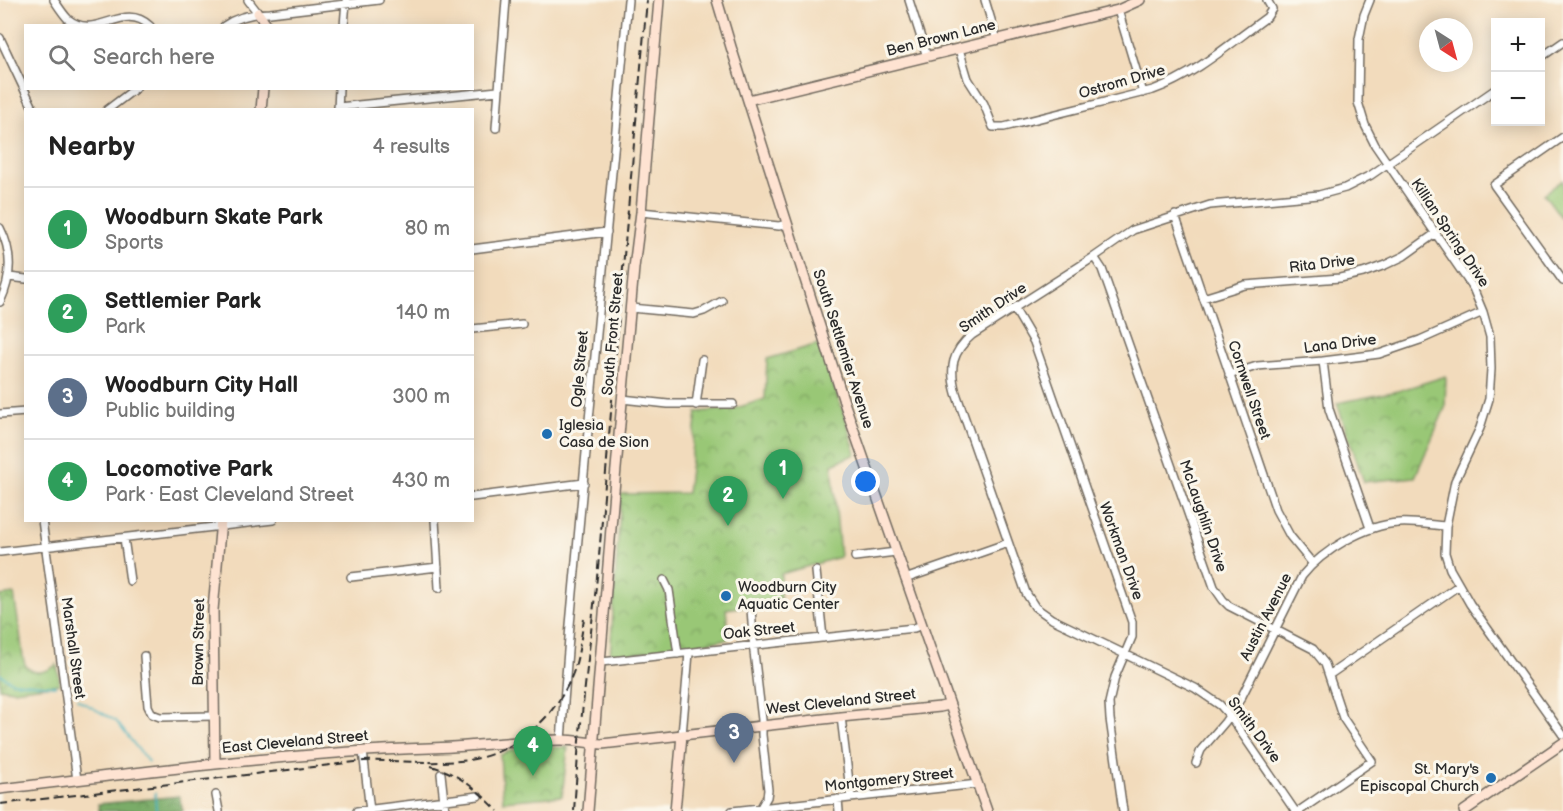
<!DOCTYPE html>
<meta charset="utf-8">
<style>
:root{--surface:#fff;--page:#f6f6f6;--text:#222;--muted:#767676;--line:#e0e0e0;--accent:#2563eb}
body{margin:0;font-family:"Balsamiq Sans",sans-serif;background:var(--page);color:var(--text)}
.controls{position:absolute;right:18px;top:18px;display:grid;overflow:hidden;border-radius:0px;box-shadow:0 3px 15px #0003}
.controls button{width:54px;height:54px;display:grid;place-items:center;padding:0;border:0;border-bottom:2px solid var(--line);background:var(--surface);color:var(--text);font:30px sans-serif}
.compass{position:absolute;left:1419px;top:18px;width:54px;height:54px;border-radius:50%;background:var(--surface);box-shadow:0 3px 15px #0003;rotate:144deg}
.you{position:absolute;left:866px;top:482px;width:21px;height:21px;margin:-15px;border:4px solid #fff;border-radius:50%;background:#1a73e8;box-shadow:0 0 0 9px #1a73e833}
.badge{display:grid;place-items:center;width:39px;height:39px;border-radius:50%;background:var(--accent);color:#fff;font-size:20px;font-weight:700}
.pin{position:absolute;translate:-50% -50px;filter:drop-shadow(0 2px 3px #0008)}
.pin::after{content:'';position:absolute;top:32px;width:21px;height:18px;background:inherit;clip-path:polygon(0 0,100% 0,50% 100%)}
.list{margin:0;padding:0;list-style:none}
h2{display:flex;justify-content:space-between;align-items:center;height:78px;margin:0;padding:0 24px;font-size:26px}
h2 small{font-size:20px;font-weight:400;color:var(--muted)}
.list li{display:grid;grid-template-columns:39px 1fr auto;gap:18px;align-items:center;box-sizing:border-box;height:84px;padding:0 24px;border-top:2px solid var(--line)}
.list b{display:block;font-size:22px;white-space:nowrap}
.list p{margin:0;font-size:20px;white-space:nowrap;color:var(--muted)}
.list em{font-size:20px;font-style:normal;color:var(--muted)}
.icon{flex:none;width:33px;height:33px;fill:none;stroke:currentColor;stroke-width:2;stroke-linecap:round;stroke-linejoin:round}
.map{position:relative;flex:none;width:1563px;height:811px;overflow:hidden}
.search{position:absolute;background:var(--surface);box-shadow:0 3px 15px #0003;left:24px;top:24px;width:450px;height:66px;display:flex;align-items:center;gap:15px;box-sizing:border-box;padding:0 21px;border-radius:0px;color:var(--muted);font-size:22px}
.panel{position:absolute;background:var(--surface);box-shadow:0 3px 15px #0003;left:24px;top:108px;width:450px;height:414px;border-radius:0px}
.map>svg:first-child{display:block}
.green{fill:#99c776;stroke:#627950;stroke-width:1.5}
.forest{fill:url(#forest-crowns);stroke:#526c49;stroke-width:1.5}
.park{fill:url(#park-crowns);stroke:#627950;stroke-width:1.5}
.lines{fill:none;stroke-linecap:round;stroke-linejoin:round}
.stream{stroke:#3eaeb9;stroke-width:2}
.street-casing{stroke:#71695e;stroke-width:10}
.secondary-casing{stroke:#71695e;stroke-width:12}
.street{stroke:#fff;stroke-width:7}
.secondary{stroke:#fee3d2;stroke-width:9}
.rail{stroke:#2b2b2b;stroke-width:2;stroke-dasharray:9 4.5;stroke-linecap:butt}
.poi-dot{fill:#1f6fb2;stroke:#fbf7ec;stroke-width:2}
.labels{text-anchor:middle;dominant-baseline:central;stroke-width:6;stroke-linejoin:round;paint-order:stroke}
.street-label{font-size:15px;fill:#2b2b2b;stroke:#fbf7ec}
.poi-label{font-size:15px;fill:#2b2b2b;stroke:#fbf7ec;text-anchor:start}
</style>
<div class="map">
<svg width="1563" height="811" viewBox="0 0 1563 811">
<defs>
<pattern id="forest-crowns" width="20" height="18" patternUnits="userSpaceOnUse" patternTransform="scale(1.5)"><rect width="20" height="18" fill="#7aac67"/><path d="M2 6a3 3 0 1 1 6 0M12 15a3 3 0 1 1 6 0" fill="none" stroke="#648c55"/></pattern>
<pattern id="park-crowns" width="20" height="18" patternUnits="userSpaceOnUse" patternTransform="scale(1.5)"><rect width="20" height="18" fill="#99c776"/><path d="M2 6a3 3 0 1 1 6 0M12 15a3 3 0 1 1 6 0" fill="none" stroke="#7da261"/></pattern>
</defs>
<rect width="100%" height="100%" fill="#fbf7ec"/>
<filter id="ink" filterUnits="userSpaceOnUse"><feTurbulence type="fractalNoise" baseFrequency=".0167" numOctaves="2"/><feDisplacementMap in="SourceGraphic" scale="12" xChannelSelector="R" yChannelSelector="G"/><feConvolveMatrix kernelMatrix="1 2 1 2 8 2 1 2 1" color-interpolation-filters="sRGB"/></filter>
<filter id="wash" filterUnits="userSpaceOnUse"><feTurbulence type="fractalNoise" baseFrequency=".008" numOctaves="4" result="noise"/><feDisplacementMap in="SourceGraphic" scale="24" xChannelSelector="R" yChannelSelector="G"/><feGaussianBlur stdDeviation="1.35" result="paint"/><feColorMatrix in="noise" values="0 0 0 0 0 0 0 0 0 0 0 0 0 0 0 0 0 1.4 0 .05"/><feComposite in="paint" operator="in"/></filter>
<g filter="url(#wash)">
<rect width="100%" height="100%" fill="#f2dbbc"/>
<path class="green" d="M1563,180V220L1544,194Z"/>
<path class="forest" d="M179,796L183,811H99L98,804Z"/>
<path class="park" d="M818,344L846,419L856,454L832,464L840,557L781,574L780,601L726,609L729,639L610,657L621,494L687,493L697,412L733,409L765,399L767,359Z
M1446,376L1445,408L1415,477L1364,482L1337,403L1398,391Z
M14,594C16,609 19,625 21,640C22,648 22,657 25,664C32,677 48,672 57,664L60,684L13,690L0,688V596Z
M568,747L562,796L503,801L500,755L517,748Z"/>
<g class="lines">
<path class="stream" d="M0,674L12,682L55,686
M77,699L116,721L148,762
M155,793L156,811"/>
</g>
</g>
<g filter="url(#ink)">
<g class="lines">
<g class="street-casing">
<path id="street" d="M54,0C58,6 63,14 68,19C96,42 123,0 150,26
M248,0L258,13
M909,0L927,57
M985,0L997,40
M1370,0L1364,15L1359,39L1358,102L1365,125L1375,145L1473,288L1483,312L1490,337L1491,369L1489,399L1480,428L1455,481L1446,526L1445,553L1450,569L1470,604L1563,735
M1118,10L1143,93
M224,26C238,16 253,13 270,13L379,0
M344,26L346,1
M0,38L34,110
M959,49L968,79L984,104L993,127H1004L1153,90C1195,75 1231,43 1267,17L1272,9L1267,0
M1540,58L1563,42
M338,107L498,91
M107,110L136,88
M338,110L339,88
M496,128L506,0
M1563,137L1494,185L1563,281
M641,212L779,226L787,224
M1175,215L1276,510L1290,536L1313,564
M0,228C13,253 12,277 0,302
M472,249L607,232
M1094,257L1102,269L1214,587L1223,600L1229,606L1313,649L1325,664L1343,718L1372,761L1299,811
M9,277L26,279
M1203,298L1245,285L1340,278L1363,273L1385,265L1404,256L1436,233
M631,308L694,314L704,311L722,301
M1014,308L1034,342L1132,622V637L1115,677L1109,703L1110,719L1123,811
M472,329L522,324
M1323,361L1329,409L1370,528
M1229,375L1257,366L1323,361L1379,354L1420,340L1483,312
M622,399L668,404H733
M696,405L702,360
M0,414L26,412
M472,497L584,483
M42,520L77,780
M435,520L439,588
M124,538L130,581
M0,552L273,520
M855,557L896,552
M816,571L823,638
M351,577L438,567
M905,579L1008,543
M664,580L669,590L678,654
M751,608L754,652L762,720V735L768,790L767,797L760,809
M144,656L148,706L152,714L160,717L214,716
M600,662L611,661L914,628L922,625
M1329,675L1458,586
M841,717L851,798
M682,735L689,653
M561,740L570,625L628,0
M363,751L370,811
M1196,763L1201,750L1225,722L1241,698L1302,576C1323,550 1365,525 1399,523C1414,522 1430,525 1446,526
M441,774L445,811
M216,795L219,811
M838,799L839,811
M357,811L478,796
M732,811L978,784
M1295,811L1230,716L1220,705L1195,688L1052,619L1035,607L1026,593L956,393C949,368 952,352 972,335L1094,257L1133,230L1210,205L1319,195L1345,188L1371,175L1496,89"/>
</g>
<g class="secondary-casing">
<path id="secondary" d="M717,0L731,47L845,405L987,811
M258,13L267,26
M748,100L1118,10L1140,0
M261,110L263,88
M215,763L213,610L221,520
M0,789C143,772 286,753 430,748C474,747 518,740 561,740C575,740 589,743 602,744L841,717L940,707L949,705
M588,811L614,491L634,268L641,212L659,0
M675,811L682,735
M1464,811L1563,743"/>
</g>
<use href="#street" class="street"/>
<use href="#secondary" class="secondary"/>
<path class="rail" d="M431,766C458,773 479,791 498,811
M0,804L364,761C396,760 428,764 460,761C511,757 555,720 573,673C579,656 581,637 584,619
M574,811L579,741L598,568L626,232L647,0"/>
</g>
</g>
<g class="poi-dot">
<circle cx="547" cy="434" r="6"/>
<circle cx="726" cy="596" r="6"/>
<circle cx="1491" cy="778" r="6"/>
</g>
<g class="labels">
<g class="street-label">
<text transform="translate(941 38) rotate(-14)">Ben Brown Lane</text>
<text transform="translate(1122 82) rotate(-16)">Ostrom Drive</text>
<text transform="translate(1450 233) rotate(56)">Killian Spring Drive</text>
<text transform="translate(1322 264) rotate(-7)">Rita Drive</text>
<text transform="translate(993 308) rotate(-34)">Smith Drive</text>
<text transform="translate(613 334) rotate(-85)">South Front Street</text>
<text transform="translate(1340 344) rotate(-7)">Lana Drive</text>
<text transform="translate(843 349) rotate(72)">South Settlemier Avenue</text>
<text transform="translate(580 369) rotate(-85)">Ogle Street</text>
<text transform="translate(1249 390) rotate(71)">Cornwell Street</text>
<text transform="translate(1203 516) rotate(71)">McLaughlin Drive</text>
<text transform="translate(1121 551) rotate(70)">Workman Drive</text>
<text transform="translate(1266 617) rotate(-63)">Austin Avenue</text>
<text transform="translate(759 631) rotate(-6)">Oak Street</text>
<text transform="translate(199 642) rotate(-89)">Brown Street</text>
<text transform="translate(73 648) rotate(82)">Marshall Street</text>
<text transform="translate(841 702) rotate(-6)">West Cleveland Street</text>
<text transform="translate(1254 730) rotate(53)">Smith Drive</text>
<text transform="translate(295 742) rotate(-5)">East Cleveland Street</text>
<text transform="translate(889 780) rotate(-6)">Montgomery Street</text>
</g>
<g class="poi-label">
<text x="559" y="425">Iglesia<tspan x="559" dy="17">Casa de Sion</tspan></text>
<text x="738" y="587">Woodburn City<tspan x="738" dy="17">Aquatic Center</tspan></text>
<text x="1479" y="769" text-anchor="end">St. Mary's<tspan x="1479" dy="17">Episcopal Church</tspan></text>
</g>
</g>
</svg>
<div class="controls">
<button>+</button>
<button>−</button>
</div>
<svg class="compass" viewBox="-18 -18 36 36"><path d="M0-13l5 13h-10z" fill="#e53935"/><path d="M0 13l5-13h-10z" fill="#767676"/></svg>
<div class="you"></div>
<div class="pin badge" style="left:783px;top:499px;background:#2e9e5b">1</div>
<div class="pin badge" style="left:728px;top:526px;background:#2e9e5b">2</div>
<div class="pin badge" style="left:734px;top:763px;background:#5c6f8a">3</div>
<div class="pin badge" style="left:533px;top:776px;background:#2e9e5b">4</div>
<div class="search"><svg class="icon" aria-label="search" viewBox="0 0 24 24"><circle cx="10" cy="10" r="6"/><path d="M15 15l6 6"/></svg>Search here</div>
<section class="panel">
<h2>Nearby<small>4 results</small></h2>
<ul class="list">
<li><span class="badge" style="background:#2e9e5b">1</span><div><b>Woodburn Skate Park</b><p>Sports</p></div><em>80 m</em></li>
<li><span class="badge" style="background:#2e9e5b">2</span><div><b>Settlemier Park</b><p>Park</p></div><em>140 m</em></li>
<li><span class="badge" style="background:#5c6f8a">3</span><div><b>Woodburn City Hall</b><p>Public building</p></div><em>300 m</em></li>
<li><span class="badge" style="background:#2e9e5b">4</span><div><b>Locomotive Park</b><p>Park · East Cleveland Street</p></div><em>430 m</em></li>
</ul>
</section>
</div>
